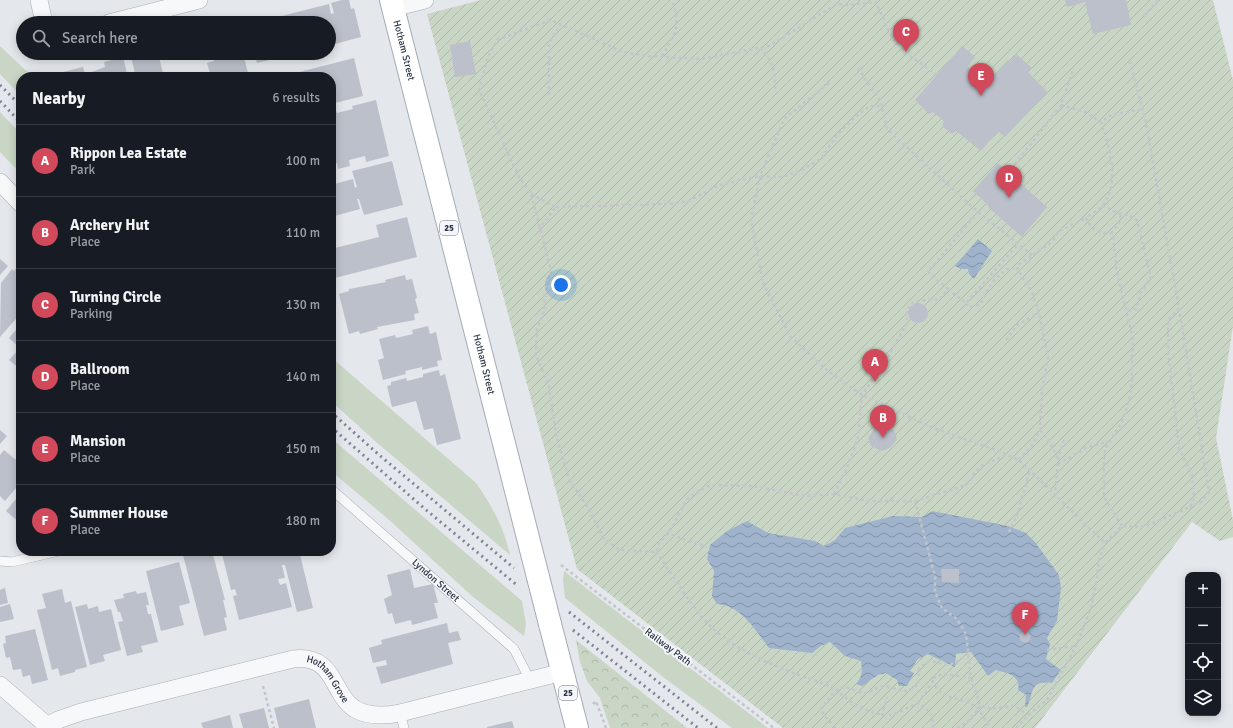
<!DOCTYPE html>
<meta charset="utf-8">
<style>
:root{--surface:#171b24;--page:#20242c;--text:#f1f3f6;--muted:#9ea1a6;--line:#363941;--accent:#d1495b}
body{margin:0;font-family:Signika,sans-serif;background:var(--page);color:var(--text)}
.controls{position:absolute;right:12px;bottom:12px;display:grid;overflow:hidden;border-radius:8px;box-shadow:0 2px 10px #0003}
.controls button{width:36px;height:36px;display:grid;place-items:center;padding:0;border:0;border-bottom:1px solid var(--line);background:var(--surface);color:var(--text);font:20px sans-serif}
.you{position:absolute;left:561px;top:285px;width:14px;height:14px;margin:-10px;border:3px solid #fff;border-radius:50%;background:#1a73e8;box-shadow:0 0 0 6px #1a73e833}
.badge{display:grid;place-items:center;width:26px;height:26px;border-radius:50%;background:var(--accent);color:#fff;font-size:13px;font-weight:700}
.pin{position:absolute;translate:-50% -33px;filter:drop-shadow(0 1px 2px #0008)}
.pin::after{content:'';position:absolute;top:21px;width:14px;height:12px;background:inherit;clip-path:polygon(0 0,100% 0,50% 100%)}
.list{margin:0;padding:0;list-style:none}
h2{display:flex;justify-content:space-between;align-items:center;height:52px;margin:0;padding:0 16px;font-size:17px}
h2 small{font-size:13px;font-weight:400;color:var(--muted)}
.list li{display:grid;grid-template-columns:26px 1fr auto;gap:12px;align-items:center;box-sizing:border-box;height:72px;padding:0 16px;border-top:1px solid var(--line)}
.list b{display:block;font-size:15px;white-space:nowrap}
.list p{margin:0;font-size:13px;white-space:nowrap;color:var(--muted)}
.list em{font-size:13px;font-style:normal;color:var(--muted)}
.icon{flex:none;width:22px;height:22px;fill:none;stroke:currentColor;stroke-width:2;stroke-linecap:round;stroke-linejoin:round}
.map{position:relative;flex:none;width:1233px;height:728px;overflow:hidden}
.search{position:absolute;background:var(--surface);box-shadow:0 2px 10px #0003;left:16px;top:16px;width:320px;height:44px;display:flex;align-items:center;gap:10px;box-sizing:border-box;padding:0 14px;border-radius:22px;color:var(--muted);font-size:15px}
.panel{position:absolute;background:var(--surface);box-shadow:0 2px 10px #0003;left:16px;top:72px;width:320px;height:484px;border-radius:16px}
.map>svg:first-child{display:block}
.green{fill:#c9d6c5}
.forest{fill:url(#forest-crowns)}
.garden{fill:url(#garden-furrows)}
.water{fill:url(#water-waves)}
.building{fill:#bbc0ca}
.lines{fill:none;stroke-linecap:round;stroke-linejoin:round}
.lane-casing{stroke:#a9aeb7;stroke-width:10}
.street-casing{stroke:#a9aeb7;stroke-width:18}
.primary-casing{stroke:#a3abb8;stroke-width:24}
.path{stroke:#c2c5cb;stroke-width:2.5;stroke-dasharray:3 3;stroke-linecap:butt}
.lane{stroke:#f7f8fa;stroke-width:9}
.street{stroke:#f7f8fa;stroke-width:17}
.primary{stroke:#fff;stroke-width:22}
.rail{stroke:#7d8696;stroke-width:3;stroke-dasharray:2 4;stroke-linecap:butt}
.primary-bridge-casing{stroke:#a3abb8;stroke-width:24;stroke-linecap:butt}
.primary-bridge{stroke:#fff;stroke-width:22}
.labels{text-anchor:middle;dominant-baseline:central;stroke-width:4;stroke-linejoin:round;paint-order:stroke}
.shield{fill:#f4f6f9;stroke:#676e7b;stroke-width:1}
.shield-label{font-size:9px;font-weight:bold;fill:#2b3445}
.street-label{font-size:10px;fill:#2b3445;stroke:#f4f6f9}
</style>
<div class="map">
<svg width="1233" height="728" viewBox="0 0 1233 728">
<defs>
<pattern id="forest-crowns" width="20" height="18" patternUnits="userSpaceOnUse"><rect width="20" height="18" fill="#c9d6c5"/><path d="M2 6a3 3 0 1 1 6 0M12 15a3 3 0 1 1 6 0" fill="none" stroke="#adb8ab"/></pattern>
<pattern id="garden-furrows" width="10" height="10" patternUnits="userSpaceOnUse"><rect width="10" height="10" fill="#c9d6c5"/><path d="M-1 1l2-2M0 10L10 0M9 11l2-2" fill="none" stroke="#adb8ab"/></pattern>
<pattern id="water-waves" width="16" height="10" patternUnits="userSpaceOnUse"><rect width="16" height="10" fill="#9fb4cc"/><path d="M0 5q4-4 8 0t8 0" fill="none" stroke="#8293a7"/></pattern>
</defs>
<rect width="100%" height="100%" fill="#e4e7ec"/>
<path class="green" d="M0,46L33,77H21V96L0,74Z
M0,112L21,134V174L0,152Z
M331,357L476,483C492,506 504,527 510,555L375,441L331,401Z
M331,438L522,601L526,624L524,636L472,596L387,518L331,471Z
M564,571L768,728H732L663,677L565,598L563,580Z"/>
<path class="forest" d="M576,640L687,728H610L600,698L587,681L580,662Z"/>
<path class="garden" d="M481,0H1213L1233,80V326L1216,438L1233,520V537L1220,541L1192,522L1035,728H783L577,569L427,14Z"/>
<path class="water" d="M978,239L992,251L974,279L969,274L968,269H961L955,266Z
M932,511L1008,526L1026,533L1035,542L1059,575L1061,588L1057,621L1047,638L1050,644L1046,659L1061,670L1052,683C1029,680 1034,693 1027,707H1025L1026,695L1018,690C1021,676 1008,673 996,670L988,676L971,652L956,654L955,667L928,654L918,659L910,671L914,673L907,686H899L897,680L886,673L878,675L862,686L856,684C863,676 862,670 861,661L845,656L830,642L821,646L812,653L769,648C756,631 741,605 717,604L712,596L714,571L707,559L710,545L727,531L747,521L768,533L815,541L824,546L835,540L845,528L893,516L922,517Z"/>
<path class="building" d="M342,0H349L351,9L354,8L361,37L335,44L332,33H331L332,40L329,41V23H271L270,19L329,4L331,14L334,13L331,3Z
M1065,0H1126L1131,25L1093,34L1085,2L1067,7Z
M470,41L476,74L455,77L450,45Z
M962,46L975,57L968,66L984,85L1008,60L1010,62L1016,54L1032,68L1028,72L1047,92L1005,137L998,131L981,151L956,131L952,134L942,126L944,121L933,112L929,114L915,100Z
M130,53H158L164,77H136Z
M212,53H243L249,77H211L207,63L214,61Z
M254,53H281L282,57L257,63Z
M123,57L128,77H90L89,73L105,67L104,62Z
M354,58L363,96L331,104V77H280Z
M83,67L86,77H47V76Z
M376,100L389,156L366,162L365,156L349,160L350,166L338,169L337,163L331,165V111L336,110L337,113L353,109L352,106Z
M392,161L403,205L364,215L359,199H357L360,209L331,217V185L353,179L355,188L357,187L352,171Z
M998,163L1047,207L1022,237L988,207L989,206L973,191Z
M407,217L417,257L331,279V249L379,237L376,225Z
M0,259L8,266L0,275Z
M18,266L21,268V313L0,337L1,283L12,269L14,271Z
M405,275L406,280L412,279L417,298L415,299L419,313L414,314L415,320L377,327L378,329L360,334L359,331L349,334L339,294L349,291V289L386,282L385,280Z
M908 313a10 10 0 1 1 20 0a10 10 0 1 1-20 0Z
M21,324V370L9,360L20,348L9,338Z
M428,326L430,334L436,332L442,360L437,361L438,366L422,370V367L405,371L406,374L383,380L378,360L384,358L379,339L395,335L396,338L413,334L412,330Z
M439,370L440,376L445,374L461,439L437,445L433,428L424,430L416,401L392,407L387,386L391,385V382L406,378L407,381L423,377V374Z
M885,425L894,430L897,439L891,447L882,451L871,446L868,438L875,428Z
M0,430L7,436L0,444Z
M4,450L21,464V482L5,501L0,496V455Z
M21,493V524L6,511Z
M182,551H212L225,600H223L227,617L224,618L227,630L204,636Z
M235,551H275L276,554H279L278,551H299L313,608L297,612L285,565H282L285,578L278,579L280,585L286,583L292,607L239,620L233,596L237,595L235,589L231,590L222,554Z
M179,562L190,603L179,606L184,625L161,631L146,571Z
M410,569L414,588L433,584L438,603H434L438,618L412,625L411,620L395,624L392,613L388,614L384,599L392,595L387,575Z
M941,569H959V583L942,582Z
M5,588L8,603L0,605V590Z
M62,589L65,603L71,601L87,667L75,670V672L60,676L58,668L52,670L37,610L46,608L42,594Z
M136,591L137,594L146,592L149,605H146L148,614H151L158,642L141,646L143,652L127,656L118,622L123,621L120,612H118L114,600L124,598L123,594Z
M10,604L14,619L0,622V607Z
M87,604L88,609L98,606L99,612L111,609L121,650L103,655L105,661L90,665L75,607Z
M447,623L449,633L458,631L461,640L448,643L453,664L381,684L376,667L387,665L386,660L373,663L369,648L382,644L381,640Z
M35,629L48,680L32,684L30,675L23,677L21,669L13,670L10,657L6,658L3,644L6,643L5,636Z
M1019.5 637a5.5 5.5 0 1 1 11 0a5.5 5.5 0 1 1-11 0Z
M309,699L316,728H279L274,708Z
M264,708L269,728H243L239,714Z
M230,715L233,728H203L201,723Z
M512,721L514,728H487V727Z"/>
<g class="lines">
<g class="lane-casing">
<g id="lane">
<path id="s1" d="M331,489L514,649L530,680"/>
<path d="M0,561L12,562L59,551"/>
<path d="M400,713L404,728"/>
</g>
</g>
<g class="street-casing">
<g id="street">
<path d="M39,0L44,23"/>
<path d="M393,8L425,0"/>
<path d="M109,23L199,0"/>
<path d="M0,182L21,204"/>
<path d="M0,685L50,728"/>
<path id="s2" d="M44,728L58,720L81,712L293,659C336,654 331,694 355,709C369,717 385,716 400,713L563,672"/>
</g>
</g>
<g class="primary-casing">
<g id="primary">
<path id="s3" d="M391,0L538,577"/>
<path d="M550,624L577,728"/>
</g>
</g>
<path class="path" d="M1144,16L1159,0
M760,48C773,60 775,73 775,89
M662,56C675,35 681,25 672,0
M858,68L881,102L887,129L977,211L1032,255
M937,75L909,55L892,38L876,2L849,5L837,4L769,46L701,59L648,56L623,52L551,20L497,40L488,57L479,90L519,177L531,194L551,271L545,294L544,312L537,329L536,355L549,386L556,435L569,479L587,506L604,539L620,550L656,552L660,542L673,526L687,499L705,487L716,485L753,486L804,496L834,494L868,501H915L963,486L971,481L974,473L983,465L1007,455
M829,83L784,119L760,176L751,220L763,283L790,336L828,371L862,395L933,428L999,451L1019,460L1105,543L1122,526L1144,527L1190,507L1194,499L1192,475L1179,448L1168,351V320L1179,308L1145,118L1130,62
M549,95V44L560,25
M1061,105L1085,112L1101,122
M1011,169L1060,107L1073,70
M531,194L556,207L539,229
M1102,206C1109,208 1116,213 1121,214C1130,216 1129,214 1137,220L1151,278L1141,292L1136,309L1127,311
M556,207L669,204L689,201L719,185L760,176L782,177L800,171L821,159L837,135L856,116L870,106H882
M1111,233L1119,223L1121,214
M948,289L966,303L1018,244
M966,303L969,307C984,307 983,296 990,286C994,279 1004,270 1011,267L1017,269
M1179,308L1209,492L1201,502L1190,507
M1006,340L1017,325L1039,313
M1040,430L1048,439L1058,459
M1019,460L1033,444L1040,430L1042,390L1048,357L1039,313L1032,292L1017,269L1018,265L1052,242L1059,231L1086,218
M1058,464L1086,448L1110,441
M834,494L847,468L858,438L862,395L886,361L907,323V311L910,304L917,301L940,299L948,289L928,272L978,212
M1055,496L1058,459L1064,439
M915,501L935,576V592L942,608L957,619L966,634L971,678L980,705L991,709L1015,706L1028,715
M1122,526L1104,497V458L1105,449L1122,422L1131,393L1133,339L1117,272L1113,236L1111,233C1099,235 1090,228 1086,218C1091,214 1099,210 1103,205C1121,181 1109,147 1101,122L1111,115L1143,109
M1009,532L1017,515L1030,470
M666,533L707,547
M656,552C675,577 693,612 717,632C751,661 797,673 837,689C844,701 879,718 892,715C900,712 909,707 918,703C929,709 933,715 933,728
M561,565L774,728
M1047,650L1076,646
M971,678L944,674L932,678C940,704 962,694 978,709C982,713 985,720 988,725L986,728
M263,686L274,728
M918,703L933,681
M593,704L596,701L606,728
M882,716L887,697
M835,728L820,710C825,704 831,694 838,689C846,684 857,693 865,693C871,693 876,687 882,687C900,685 900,700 919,683L918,670C933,653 936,667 951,664C956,662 963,657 969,655
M957,728L970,720L981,705
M1016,728L1028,715L1047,700L1076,646L1091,608L1097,578L1099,560L1105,543"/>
<use href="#lane" class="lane"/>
<use href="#street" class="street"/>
<use href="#primary" class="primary"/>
<path class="rail" d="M0,85L21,106
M0,101L21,123
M331,412L378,454L514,568
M331,427L425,509L518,586
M569,612L717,728
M573,630L698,728"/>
<g class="primary-bridge-casing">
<path id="primary-bridge" d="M538,577L550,624"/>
</g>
<use href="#primary-bridge" class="primary-bridge"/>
</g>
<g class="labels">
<g class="shield">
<rect x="440" y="221" width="18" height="14" rx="3"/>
<rect x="559" y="686" width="18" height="14" rx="3"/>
</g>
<g class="shield-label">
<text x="449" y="228">25</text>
<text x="568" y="693">25</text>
</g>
<g class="street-label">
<text stroke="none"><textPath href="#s3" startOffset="52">Hotham Street</textPath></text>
<text stroke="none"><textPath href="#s3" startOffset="376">Hotham Street</textPath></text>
<text stroke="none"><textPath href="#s1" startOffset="139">Lyndon Street</textPath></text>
<text transform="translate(668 647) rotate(37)">Railway Path</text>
<text stroke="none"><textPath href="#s2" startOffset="303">Hotham Grove</textPath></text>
</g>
</g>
</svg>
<div class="controls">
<button>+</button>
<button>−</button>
<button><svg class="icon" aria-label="locate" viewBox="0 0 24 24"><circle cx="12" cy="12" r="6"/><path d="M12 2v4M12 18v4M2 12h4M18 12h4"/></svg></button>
<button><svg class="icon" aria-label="layers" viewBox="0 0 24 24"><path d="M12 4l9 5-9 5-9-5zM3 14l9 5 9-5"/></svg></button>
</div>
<div class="you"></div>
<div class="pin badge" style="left:875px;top:382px">A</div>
<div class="pin badge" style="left:883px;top:438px">B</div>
<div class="pin badge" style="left:906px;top:52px">C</div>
<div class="pin badge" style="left:1009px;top:198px">D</div>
<div class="pin badge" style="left:981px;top:96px">E</div>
<div class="pin badge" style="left:1025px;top:635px">F</div>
<div class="search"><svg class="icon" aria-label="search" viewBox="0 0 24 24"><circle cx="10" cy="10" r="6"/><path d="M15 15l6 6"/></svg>Search here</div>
<section class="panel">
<h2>Nearby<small>6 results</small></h2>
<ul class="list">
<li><span class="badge">A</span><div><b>Rippon Lea Estate</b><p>Park</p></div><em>100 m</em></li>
<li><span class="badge">B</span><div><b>Archery Hut</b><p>Place</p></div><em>110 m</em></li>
<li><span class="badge">C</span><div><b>Turning Circle</b><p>Parking</p></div><em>130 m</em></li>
<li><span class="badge">D</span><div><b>Ballroom</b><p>Place</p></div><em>140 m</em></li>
<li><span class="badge">E</span><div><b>Mansion</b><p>Place</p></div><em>150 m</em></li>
<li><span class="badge">F</span><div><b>Summer House</b><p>Place</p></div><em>180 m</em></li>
</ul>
</section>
</div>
